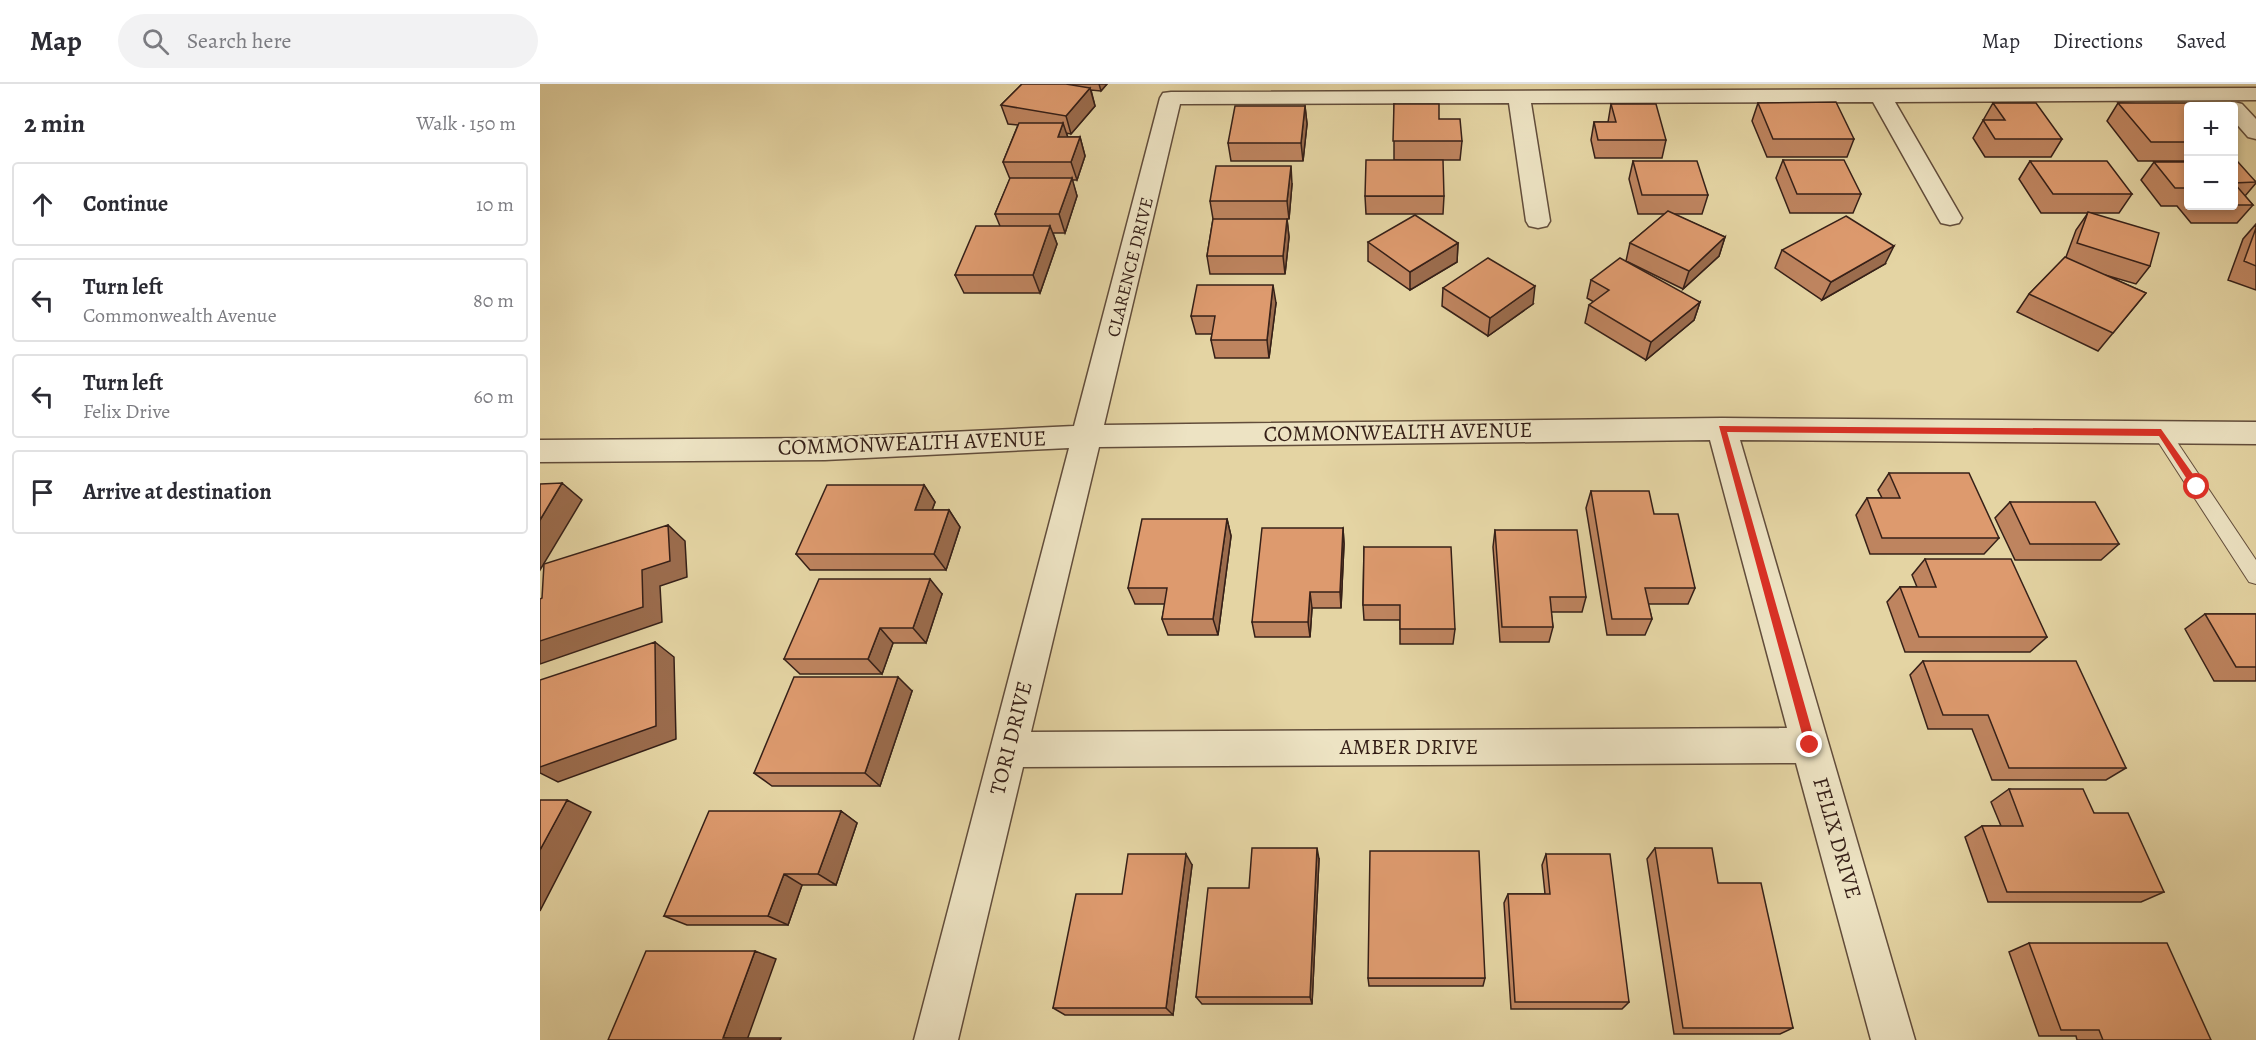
<!DOCTYPE html>
<meta charset="utf-8">
<style>
:root{--surface:#fff;--page:#f2f2f3;--text:#2b2b33;--muted:#7c7c81;--line:#e1e1e2}
body{margin:0;font-family:Alegreya,serif;background:var(--page);color:var(--text)}
.controls{position:absolute;right:18px;top:18px;display:grid;overflow:hidden;border-radius:6px;box-shadow:0 3px 9px #0003}
.controls button{width:54px;height:54px;display:grid;place-items:center;padding:0;border:0;border-bottom:2px solid var(--line);background:var(--surface);color:var(--text);font:30px sans-serif}
.stop{position:absolute;width:18px;height:18px;margin:-14px;border:4px solid #d93025;border-radius:50%;background:#fff}
.stop.end{background:#d93025;border-color:#fff;box-shadow:0 2px 6px #0008}
.list{margin:0;padding:0;list-style:none}
h2{display:flex;justify-content:space-between;align-items:center;height:78px;margin:0;padding:0 24px;font-size:26px}
h2 small{font-size:20px;font-weight:400;color:var(--muted)}
.list li{display:grid;grid-template-columns:39px 1fr auto;gap:18px;align-items:center;box-sizing:border-box;height:84px;margin:0 12px 12px;padding:0 12px;border:2px solid var(--line);border-radius:6px}
.list b{display:block;font-size:22px;white-space:nowrap}
.list p{margin:0;font-size:20px;white-space:nowrap;color:var(--muted)}
.list em{font-size:20px;font-style:normal;color:var(--muted)}
.icon{flex:none;width:33px;height:33px;fill:none;stroke:currentColor;stroke-width:2;stroke-linecap:round;stroke-linejoin:round}
.map{position:relative;flex:none;width:1716px;height:956px;overflow:hidden}
header{display:flex;align-items:center;gap:36px;box-sizing:border-box;height:84px;padding:0 30px;background:var(--surface);border-bottom:2px solid var(--line)}
header strong{font-size:28px}
nav{display:flex;gap:33px;margin-inline-start:auto;font-size:21px}
.search{width:420px;height:54px;background:var(--page);display:flex;align-items:center;gap:15px;box-sizing:border-box;padding:0 21px;border-radius:33px;color:var(--muted);font-size:22px}
main{display:flex}
aside{flex:1;background:var(--surface)}
.map>svg:first-child{display:block}
.lines{fill:none;stroke-linecap:round;stroke-linejoin:round}
.service-casing{stroke:#624d3b;stroke-width:2}
.minor-casing{stroke:#624d3b;stroke-width:3}
.service{fill:#ede3c3;fill-rule:evenodd}
.minor{fill:#ede3c3;fill-rule:evenodd}
.wall{fill:#be845f;stroke:#362018;stroke-width:1.5}
.shaded-wall{fill:#9b6c4d;stroke:#362018;stroke-width:1.5}
.building{fill:#dd9a6e;stroke:#362018;stroke-width:1.5}
.route{fill:#d93025}
.labels{text-anchor:middle;dominant-baseline:central;stroke-width:4.5;stroke-linejoin:round;paint-order:stroke}
.far-street-label{font-size:18px;fill:#362018;stroke:#ede3c3}
.street-label{font-size:22px;fill:#362018;stroke:#ede3c3}
</style>
<header>
<strong>Map</strong>
<div class="search"><svg class="icon" aria-label="search" viewBox="0 0 24 24"><circle cx="10" cy="10" r="6"/><path d="M15 15l6 6"/></svg>Search here</div>
<nav><a>Map</a><a>Directions</a><a>Saved</a></nav>
</header>
<main>
<aside>
<h2>2 min<small>Walk · 150 m</small></h2>
<ul class="list">
<li><svg class="icon" aria-label="ahead" viewBox="0 0 24 24"><path d="M12 20V5M6 11l6-6 6 6"/></svg><div><b>Continue</b></div><em>10 m</em></li>
<li><svg class="icon" aria-label="left" viewBox="0 0 24 24"><path d="M17 20v-9H6M10 6l-5 5 5 5"/></svg><div><b>Turn left</b><p>Commonwealth Avenue</p></div><em>80 m</em></li>
<li><svg class="icon" aria-label="left" viewBox="0 0 24 24"><path d="M17 20v-9H6M10 6l-5 5 5 5"/></svg><div><b>Turn left</b><p>Felix Drive</p></div><em>60 m</em></li>
<li><svg class="icon" aria-label="arrive" viewBox="0 0 24 24"><path d="M6 21V4h12l-3 4 3 4H6"/></svg><div><b>Arrive at destination</b></div></li>
</ul>
</aside>
<div class="map">
<svg width="1716" height="956" viewBox="0 0 1716 956">
<rect width="100%" height="100%" fill="#e4d4a3"/>
<filter id="stains"><feTurbulence type="fractalNoise" baseFrequency=".00333" numOctaves="4"/><feColorMatrix values="0 0 0 0 .2 0 0 0 0 .09 0 0 0 0 .02 0 0 0 .5 -.17"/></filter>
<radialGradient id="worn" r=".72"><stop offset=".6" stop-color="#630" stop-opacity="0"/><stop offset="1" stop-color="#630" stop-opacity=".3"/></radialGradient>
<g class="lines">
<g class="service-casing">
<path id="service" d="M1621,341L1627,343L1716,476V500L1709,498L1615,353L1612,348L1615,343Z"/>
</g>
<g class="minor-casing">
<path id="minor" d="M1716,4V16L1355,18L1422,134L1419,139L1410,141L1401,139L1398,134L1333,18L991,19L1010,137L1007,142L998,144L989,142L986,137L969,19L640,20L564,341L1182,334L1716,338V360L1200,356L1375,956H1331L1256,679L483,683L418,956H374L529,364L285,376L0,378V356L285,354L534,342L620,14L623,9L631,8ZM1170,356L1247,644L491,648L559,363Z
M1694,18L1702,20L1716,35V55L1708,53L1694,37V22H1685Z"/>
</g>
<use href="#service" class="service"/>
<use href="#minor" class="minor"/>
</g>
<path class="wall" d="M482,0H567L561,7L551,6L555,22L531,50L526,49L528,53H540L545,72L537,96H532L537,112L525,149H513L517,160L500,209H424L415,191L460,142L455,130L470,95L463,78L478,41L468,40L461,21Z
M1218,19L1314,55L1307,73H1227L1212,37Z
M1453,19L1522,55L1511,73H1445L1433,54Z
M1578,19L1648,22V77H1598L1567,37Z
M854,20L899,35L922,57L920,76H854Z
M1071,20L1126,56L1122,74H1055L1051,56L1054,38H1068Z
M765,22L767,40L763,77H691L688,59Z
M1243,76L1321,110L1313,129H1250L1236,94Z
M1093,77L1168,111L1162,130H1133L1185,153L1179,172L1143,205L1086,177L1090,159L1125,130H1098L1089,95Z
M1490,77L1592,110L1579,129H1551L1610,182L1596,200L1565,191L1606,209L1558,267L1477,228L1489,210L1526,173L1536,146L1548,129H1501L1479,95Z
M1614,78H1648V122H1694V78L1716,98V99L1705,112L1713,121L1697,139H1651L1637,122H1621L1601,96Z
M752,100L749,135H747L749,153L745,190H670L667,172L673,135L670,117Z
M825,112H904L903,130H826Z
M1716,140V206L1688,196L1703,155Z
M828,158L918,159L917,178L870,206L828,177Z
M1242,166L1345,180L1282,216L1235,184Z
M1051,196L1160,218L1154,236L1106,276L1045,239L1049,221L1054,218L1047,214Z
M903,204L993,220L948,252L902,222Z
M736,219L729,274H675L671,256L672,250H656L651,232Z
M1349,389L1459,454L1444,470H1330L1316,431L1327,414H1342L1338,406Z
M384,401L395,418L392,426H409L420,443L406,486H270L256,470Z
M1051,407L1114,430L1155,504L1148,520H1108L1112,535L1105,551H1067L1046,424Z
M1470,418L1579,460L1561,476H1475L1455,434Z
M687,435L691,452L678,551H628L622,535L625,520H595L588,504Z
M803,444L804,460L801,524H772L770,553H715L712,538Z
M955,446L1046,513L1042,528H1011L1013,543L1009,558H960L953,463Z
M824,463L915,545L913,560H860V536H824L823,521Z
M1385,475L1507,553L1490,568H1365L1347,518L1360,503H1377L1372,491Z
M402,510L386,559H353L342,590H260L244,575Z
M1665,530H1716V597H1674L1645,545Z
M1383,577L1586,684L1566,696H1452L1432,645H1388L1370,591Z
M372,607L340,702H232L214,689Z
M1469,705L1554,729L1624,808L1601,818H1448L1425,753L1442,742H1461L1451,718Z
M301,727L317,739L296,801H262L248,841H147L124,832Z
M1115,764L1178,799L1253,944L1240,950H1134L1107,775Z
M1006,770L1089,918L1082,925H971L964,819L968,810H1005L1002,781Z
M779,775L772,920H662L656,913L709,804Z
M652,781L633,931H525L513,924L582,810Z
M1489,859L1671,956H1537L1536,952H1499L1469,868Z
M828,894H945L943,902H829Z"/>
<path class="shaded-wall" d="M559,0H567L561,7Z
M550,4L555,22L531,50L526,32Z
M765,22L767,40L763,77L761,59Z
M523,39L529,57L518,53Z
M540,53L545,72L537,96L531,78Z
M751,82L752,100L749,135L747,117Z
M532,94L537,112L525,149L519,130Z
M747,135L749,153L745,190L743,172Z
M510,142L517,160L500,209L493,191Z
M1185,153L1179,172L1143,205L1149,187Z
M918,159L917,178L870,206V188Z
M1354,162L1345,180L1282,216L1291,198Z
M733,201L736,219L729,274L727,256Z
M995,202L993,220L948,252L950,234Z
M1160,218L1154,236L1106,276L1111,258Z
M22,399L42,416L0,486V436Z
M384,401L395,418L386,443L375,426Z
M409,426L420,443L406,486L394,470Z
M687,435L691,452L678,551L673,535Z
M128,441L145,457L147,493L120,502L122,538L0,580V557Z
M803,444L804,460L801,524L800,508Z
M390,495L402,510L386,559L373,544Z
M770,508L772,524L770,553L768,538Z
M340,544L353,559L342,590L328,575Z
M115,558L134,573L136,655L18,698L0,689V683Z
M358,593L372,607L340,702L325,689Z
M27,716L51,728L0,827V766Z
M301,727L317,739L296,801L278,790Z
M777,764L779,775L772,920L770,913Z
M646,770L652,781L633,931L626,924Z
M244,790L262,801L248,841L228,832Z
M215,867L236,875L207,956L183,954Z"/>
<path class="building" d="M482,0H526L550,4L526,32L461,21Z
M1296,18L1314,55H1233L1218,19Z
M1453,19H1496L1522,55H1455L1443,36H1465Z
M1578,19H1650L1653,22H1648V58H1611Z
M854,20H899V35H920L922,57H853Z
M1071,20H1116L1126,56H1058L1054,38H1076Z
M695,22H765L761,59H688Z
M479,39H523L518,53H540L531,78H463Z
M826,76H903L904,112H825Z
M1243,76H1304L1321,110H1257Z
M1093,77H1157L1168,111H1102Z
M1490,77H1567L1592,110H1513Z
M1614,78H1648V104H1635Z
M1694,78H1698L1716,98L1694,99L1713,121H1694Z
M676,82H751L747,117H670Z
M470,94H532L519,130H455Z
M1128,127L1185,153L1149,187L1090,159Z
M1548,128L1619,149L1610,182L1537,159Z
M875,131L918,159L870,188L828,158Z
M1306,132L1354,162L1291,198L1242,166Z
M673,135H747L743,172H667Z
M436,142H510L493,191H415Z
M1716,144V182L1704,177Z
M1525,173L1606,209L1573,249L1489,210Z
M948,174L995,202L950,234L903,204Z
M1080,174L1160,218L1111,258L1049,221L1069,206L1051,196Z
M657,201H733L727,256H671L675,232H651Z
M1349,389H1429L1459,454H1342L1327,414H1360Z
M22,399L0,436V400Z
M287,401H384L375,426H409L394,470H256Z
M1051,407H1109L1114,430H1138L1155,504H1105L1112,535H1072Z
M1470,418H1555L1579,460H1490Z
M602,435H687L673,535H622L627,504H588Z
M128,441L130,477L102,486L103,523L0,557V515L2,514L4,480Z
M722,444H803L800,508H770L768,538H712Z
M955,446H1037L1046,513H1010L1013,543H962Z
M824,463H911L915,545H860V521H823Z
M1385,475H1471L1507,553H1379L1360,503H1396Z
M279,495H390L373,544H340L328,575H244Z
M1665,530H1716V583H1696Z
M115,558L116,642L0,683V596Z
M1383,577H1536L1586,684H1469L1448,631H1403Z
M254,593H358L325,689H214Z
M1469,705H1543L1554,729H1588L1624,808H1467L1442,742H1483Z
M0,716H27L0,766Z
M169,727H301L278,790H244L228,832H124Z
M712,764H777L770,913H656L668,804H709Z
M1115,764H1172L1178,799H1221L1253,944H1143Z
M830,767H939L945,894H828Z
M588,770H646L626,924H513L536,810H582Z
M1006,770H1070L1089,918H975L968,810H1010Z
M1489,859H1627L1671,956H1563L1559,946H1521Z
M106,867H215L183,954H241L240,956H68Z"/>
<path class="route" d="M1179,342L1621,345L1662,403L1654,406L1619,352L1187,348L1276,661L1270,666L1265,661Z"/>
<g class="labels">
<g class="far-street-label">
<text transform="translate(590 183) rotate(-76)">CLARENCE DRIVE</text>
</g>
<g class="street-label">
<text transform="translate(858 348) rotate(-1)">COMMONWEALTH AVENUE</text>
<text transform="translate(372 359) rotate(-2)">COMMONWEALTH AVENUE</text>
<text transform="translate(471 654) rotate(-76)">TORI DRIVE</text>
<text x="869" y="663">AMBER DRIVE</text>
<text transform="translate(1297 754) rotate(74)">FELIX DRIVE</text>
</g>
</g>
<rect width="100%" height="100%" filter="url(#stains)"/>
<rect width="100%" height="100%" fill="url(#worn)"/>
</svg>
<div class="controls">
<button>+</button>
<button>−</button>
</div>
<div class="stop" style="left:1657px;top:403px"></div>
<div class="stop end" style="left:1270px;top:661px"></div>
</div>
</main>
